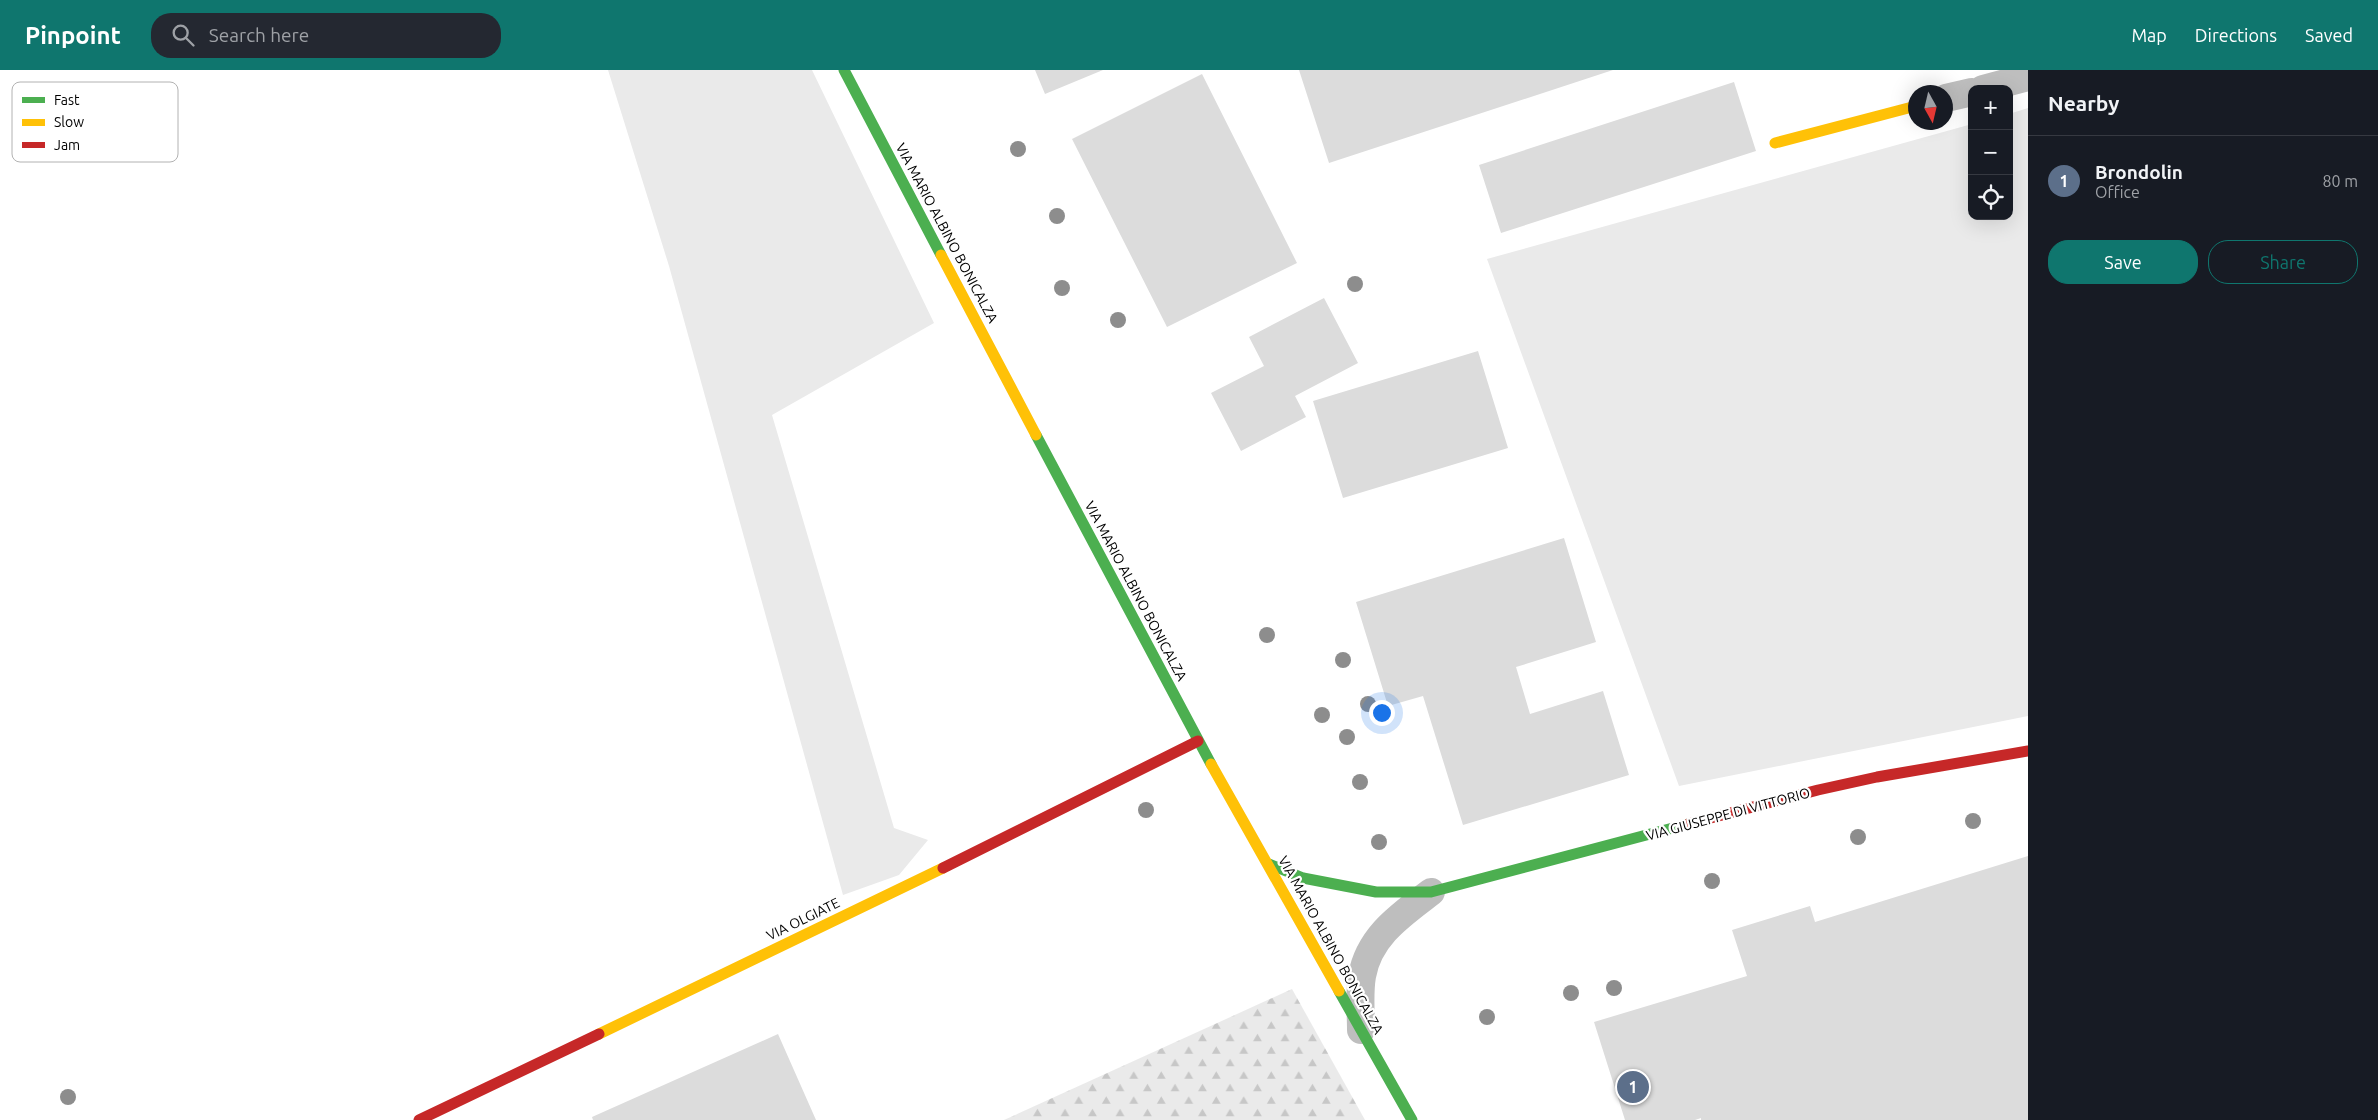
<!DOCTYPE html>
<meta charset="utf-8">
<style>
:root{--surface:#171b24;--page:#242831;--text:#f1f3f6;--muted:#9ea1a6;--line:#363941;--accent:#0f766e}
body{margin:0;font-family:Ubuntu,sans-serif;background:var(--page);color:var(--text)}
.controls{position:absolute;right:15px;top:15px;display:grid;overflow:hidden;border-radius:10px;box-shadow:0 5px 20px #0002}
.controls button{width:45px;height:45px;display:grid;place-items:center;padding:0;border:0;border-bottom:1px solid var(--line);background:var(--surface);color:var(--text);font:25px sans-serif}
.compass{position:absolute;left:1908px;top:15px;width:45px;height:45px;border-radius:50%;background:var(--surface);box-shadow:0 5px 20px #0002;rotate:172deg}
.you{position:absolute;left:1381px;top:642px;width:18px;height:18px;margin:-12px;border:4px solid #fff;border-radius:50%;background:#1a73e8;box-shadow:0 0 0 8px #1a73e833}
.badge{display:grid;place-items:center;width:32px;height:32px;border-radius:50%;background:var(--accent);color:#fff;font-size:16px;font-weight:700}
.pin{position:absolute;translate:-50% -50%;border:2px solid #fff;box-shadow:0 1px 5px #0006}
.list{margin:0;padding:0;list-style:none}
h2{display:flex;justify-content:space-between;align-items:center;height:65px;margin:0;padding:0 20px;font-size:21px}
h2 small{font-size:16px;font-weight:400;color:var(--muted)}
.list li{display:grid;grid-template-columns:32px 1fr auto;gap:15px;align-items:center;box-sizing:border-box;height:90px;padding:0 20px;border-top:1px solid var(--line)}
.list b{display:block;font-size:19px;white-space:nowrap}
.list p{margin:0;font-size:16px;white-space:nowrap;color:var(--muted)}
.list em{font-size:16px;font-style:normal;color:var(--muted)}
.actions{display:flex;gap:10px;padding:15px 20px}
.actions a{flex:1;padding:11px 0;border:1px solid var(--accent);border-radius:20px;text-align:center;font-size:18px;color:var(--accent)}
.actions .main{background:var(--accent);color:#fff}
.icon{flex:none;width:28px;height:28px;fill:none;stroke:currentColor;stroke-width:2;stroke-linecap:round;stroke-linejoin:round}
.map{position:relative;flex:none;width:2028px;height:1050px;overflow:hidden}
header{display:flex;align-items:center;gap:30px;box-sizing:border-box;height:70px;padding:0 25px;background:var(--accent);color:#fff}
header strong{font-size:24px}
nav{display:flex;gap:28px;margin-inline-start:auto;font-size:18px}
.search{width:350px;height:45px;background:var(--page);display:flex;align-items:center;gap:12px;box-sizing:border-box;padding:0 18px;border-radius:20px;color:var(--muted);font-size:19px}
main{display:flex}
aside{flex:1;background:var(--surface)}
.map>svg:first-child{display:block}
.grass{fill:#eaeaea}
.forest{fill:url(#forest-firs)}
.building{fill:#dcdcdc}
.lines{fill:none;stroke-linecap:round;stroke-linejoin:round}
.street{stroke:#bebebe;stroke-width:28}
.fast{stroke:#4caf50;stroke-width:11}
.slow{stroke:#ffc107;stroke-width:11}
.jam{stroke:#c62828;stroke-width:11}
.tree{fill:#8d8d8d}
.labels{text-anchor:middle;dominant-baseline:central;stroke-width:4.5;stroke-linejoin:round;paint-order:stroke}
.street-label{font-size:14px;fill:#000;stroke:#fff}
.key{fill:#fff;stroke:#b2b2b2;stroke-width:1}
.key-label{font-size:14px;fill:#000}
</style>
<header>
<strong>Pinpoint</strong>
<div class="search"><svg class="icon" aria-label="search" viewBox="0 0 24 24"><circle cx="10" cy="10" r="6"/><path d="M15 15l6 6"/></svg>Search here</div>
<nav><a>Map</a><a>Directions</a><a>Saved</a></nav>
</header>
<main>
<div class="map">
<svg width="2028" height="1050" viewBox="0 0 2028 1050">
<defs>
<pattern id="forest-firs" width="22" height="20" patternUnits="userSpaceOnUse" patternTransform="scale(1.25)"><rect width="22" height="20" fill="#eaeaea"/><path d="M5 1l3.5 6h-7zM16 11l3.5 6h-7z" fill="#c7c7c7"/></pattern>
</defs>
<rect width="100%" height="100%" fill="#fff"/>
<path class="grass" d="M608,0H812L934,253L772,345L894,758L928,770L899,805L843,825L669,196Z
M2028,38V646L1679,716L1487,189L1972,54V146H2009V44Z"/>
<path class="forest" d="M1292,919L1365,1050H1004Z"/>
<path class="building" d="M1035,0H1103L1045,24Z
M1299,0H1613L1329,93Z
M1202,4L1297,193L1167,257L1072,69Z
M1734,12L1756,81L1501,163L1479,95Z
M1324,228L1358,293L1295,326L1306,347L1241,381L1211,323L1264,296L1249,267Z
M1478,281L1508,378L1343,428L1313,331Z
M1564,468L1596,572L1516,597L1530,644L1603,621L1629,705L1463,755L1423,626L1388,636L1356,532Z
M2028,786V1050H1701V1048L1695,1050H1625L1594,952L1747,906L1732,860L1810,836L1815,852Z
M778,964L816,1050H593L592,1047Z"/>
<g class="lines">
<path class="street" d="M1983,19L2028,7
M1946,28L1972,22
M1361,960C1361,943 1359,923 1362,906C1369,866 1401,845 1431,822"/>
<path class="fast" d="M844,0L941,185
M1036,365L1211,694
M1269,794L1303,808L1376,822H1431L1688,754
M1339,921L1412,1050"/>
<path class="slow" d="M1775,73L1916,36
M941,185L1036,365
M1211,694L1339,921
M599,964L943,798"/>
<path class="jam" d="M1688,754L1818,720L1877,707L2028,681
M943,798L1198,671
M419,1050L599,964"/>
</g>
<g class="tree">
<circle cx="1018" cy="79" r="8"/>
<circle cx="1057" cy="146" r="8"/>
<circle cx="1355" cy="214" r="8"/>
<circle cx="1062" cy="218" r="8"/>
<circle cx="1118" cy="250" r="8"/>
<circle cx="1267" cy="565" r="8"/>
<circle cx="1343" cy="590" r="8"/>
<circle cx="1368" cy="634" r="8"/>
<circle cx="1322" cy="645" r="8"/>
<circle cx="1347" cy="667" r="8"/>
<circle cx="1360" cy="712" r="8"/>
<circle cx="1146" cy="740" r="8"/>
<circle cx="1973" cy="751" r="8"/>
<circle cx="1858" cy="767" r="8"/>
<circle cx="1379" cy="772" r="8"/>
<circle cx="1712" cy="811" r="8"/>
<circle cx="1614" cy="918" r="8"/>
<circle cx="1571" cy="923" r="8"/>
<circle cx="1487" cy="947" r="8"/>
<circle cx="68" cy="1027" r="8"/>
</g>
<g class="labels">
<g class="street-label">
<text transform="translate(947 163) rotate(62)">VIA MARIO ALBINO BONICALZA</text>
<text transform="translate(1136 521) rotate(62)">VIA MARIO ALBINO BONICALZA</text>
<text transform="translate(1728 744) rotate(-15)">VIA GIUSEPPE DI VITTORIO</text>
<text transform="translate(803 849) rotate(-26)">VIA OLGIATE</text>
<text transform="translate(1331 875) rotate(61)">VIA MARIO ALBINO BONICALZA</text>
</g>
</g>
<rect x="12" y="12" width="166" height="80" rx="8" class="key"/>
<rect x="22" y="27" width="23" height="6" fill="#4caf50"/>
<rect x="22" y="49" width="23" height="7" fill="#ffc107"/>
<rect x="22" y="72" width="23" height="6" fill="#c62828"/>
<g class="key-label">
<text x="54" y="35">Fast</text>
<text x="54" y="57">Slow</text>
<text x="54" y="80">Jam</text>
</g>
</svg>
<div class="controls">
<button>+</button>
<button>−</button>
<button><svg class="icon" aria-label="locate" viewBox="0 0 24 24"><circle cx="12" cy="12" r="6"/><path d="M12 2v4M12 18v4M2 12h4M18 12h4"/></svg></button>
</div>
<svg class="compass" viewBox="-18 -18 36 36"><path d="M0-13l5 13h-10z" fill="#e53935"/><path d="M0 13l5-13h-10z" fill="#9ea1a6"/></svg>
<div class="you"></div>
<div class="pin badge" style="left:1633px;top:1017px;background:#5c6f8a">1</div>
</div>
<aside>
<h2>Nearby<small></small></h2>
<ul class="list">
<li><span class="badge" style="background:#5c6f8a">1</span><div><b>Brondolin</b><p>Office</p></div><em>80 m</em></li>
</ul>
<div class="actions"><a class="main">Save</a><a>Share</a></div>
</aside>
</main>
